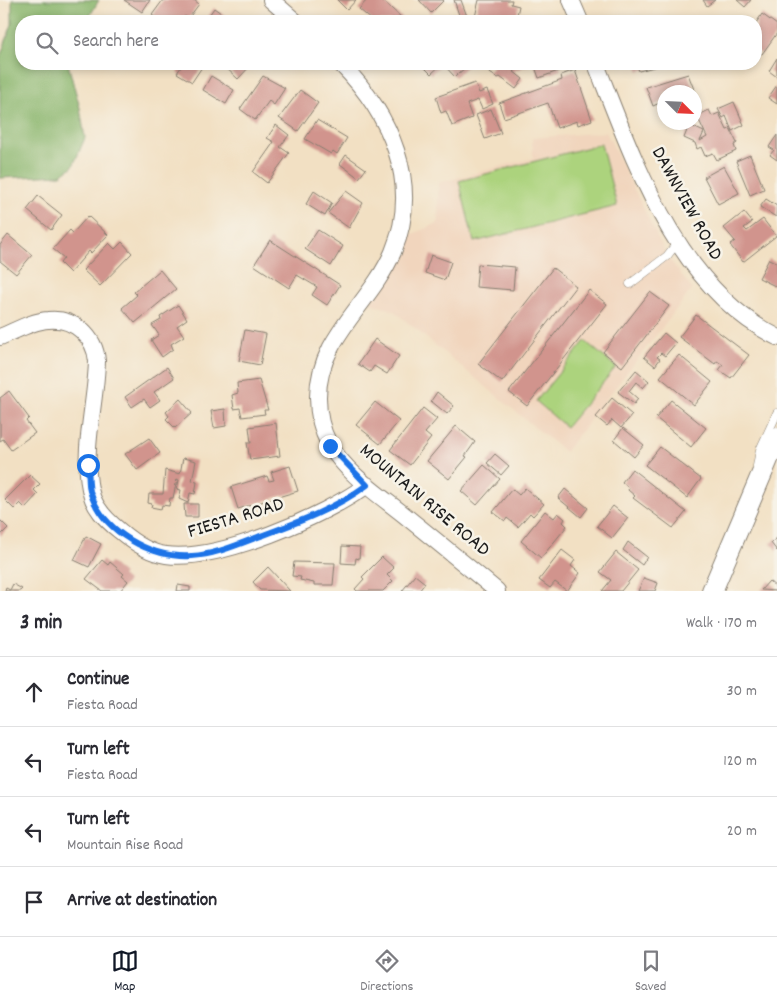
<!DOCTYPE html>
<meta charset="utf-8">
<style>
:root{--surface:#fff;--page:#f2f2f3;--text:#2b2b33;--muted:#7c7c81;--line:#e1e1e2;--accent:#111827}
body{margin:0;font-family:Dekko,sans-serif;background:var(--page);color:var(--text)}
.compass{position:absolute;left:657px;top:85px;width:45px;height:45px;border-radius:50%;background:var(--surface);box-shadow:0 2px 8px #0003;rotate:114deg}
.stop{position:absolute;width:15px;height:15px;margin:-11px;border:4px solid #1a73e8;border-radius:50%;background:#fff}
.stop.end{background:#1a73e8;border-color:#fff;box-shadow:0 1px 5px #0008}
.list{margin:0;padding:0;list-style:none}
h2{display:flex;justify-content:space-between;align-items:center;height:65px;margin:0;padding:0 20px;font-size:21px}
h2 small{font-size:16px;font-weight:400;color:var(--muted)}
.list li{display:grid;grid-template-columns:32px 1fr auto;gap:15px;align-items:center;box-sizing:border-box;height:70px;padding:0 20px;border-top:1px solid var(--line)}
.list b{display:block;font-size:19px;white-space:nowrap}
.list p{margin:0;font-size:16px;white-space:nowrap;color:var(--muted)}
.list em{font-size:16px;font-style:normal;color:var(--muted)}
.icon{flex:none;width:28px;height:28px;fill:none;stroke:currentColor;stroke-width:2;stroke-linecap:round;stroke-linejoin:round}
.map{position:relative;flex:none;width:777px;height:591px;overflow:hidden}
.search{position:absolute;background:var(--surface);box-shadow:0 2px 8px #0003;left:15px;right:15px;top:15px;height:55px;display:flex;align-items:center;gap:12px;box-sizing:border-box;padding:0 18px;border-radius:20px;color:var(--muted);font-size:19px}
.sheet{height:345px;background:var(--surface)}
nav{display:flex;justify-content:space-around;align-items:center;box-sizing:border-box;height:70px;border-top:1px solid var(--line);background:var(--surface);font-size:14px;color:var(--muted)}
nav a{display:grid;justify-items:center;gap:2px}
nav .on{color:var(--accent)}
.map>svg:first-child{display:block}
.built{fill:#f1d5bd}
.green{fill:#acd37d;stroke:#64784c}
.forest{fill:#89b56c;stroke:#526844}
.building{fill:#d1948d}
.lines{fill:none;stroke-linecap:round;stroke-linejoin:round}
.service-casing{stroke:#877e70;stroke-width:9}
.minor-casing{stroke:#877e70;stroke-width:18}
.tertiary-casing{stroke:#877e70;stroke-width:22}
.service{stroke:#fff;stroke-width:8}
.minor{stroke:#fff;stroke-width:16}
.tertiary{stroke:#fff;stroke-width:20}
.route{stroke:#1a73e8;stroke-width:6}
.labels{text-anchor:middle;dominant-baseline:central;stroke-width:5;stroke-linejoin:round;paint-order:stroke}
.street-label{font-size:20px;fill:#1c1c1c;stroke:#f7f3e8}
</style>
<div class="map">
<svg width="777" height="591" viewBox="0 0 777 591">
<rect width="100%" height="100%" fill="#f7f3e8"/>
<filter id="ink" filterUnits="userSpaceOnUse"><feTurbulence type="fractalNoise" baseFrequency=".02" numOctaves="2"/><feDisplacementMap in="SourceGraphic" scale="10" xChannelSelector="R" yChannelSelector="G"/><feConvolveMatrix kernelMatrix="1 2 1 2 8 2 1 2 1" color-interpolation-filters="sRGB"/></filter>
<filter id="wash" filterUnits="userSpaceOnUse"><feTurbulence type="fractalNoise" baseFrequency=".0096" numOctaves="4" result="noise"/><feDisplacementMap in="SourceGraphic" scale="20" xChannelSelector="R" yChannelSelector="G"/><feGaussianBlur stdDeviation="1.12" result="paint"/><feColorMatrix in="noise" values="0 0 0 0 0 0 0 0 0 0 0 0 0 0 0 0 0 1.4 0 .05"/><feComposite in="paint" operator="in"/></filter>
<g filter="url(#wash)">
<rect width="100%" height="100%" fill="#f2e0c3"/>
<path class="built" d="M606,132L667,256L692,289L565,452L394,311L370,303L404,238L438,223V183L533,158L532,138Z"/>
<path class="green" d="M601,144L617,206L474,242L459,181Z
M585,341L616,367L566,427L536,401Z"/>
<path class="forest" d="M12,0H99L87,21H21V64H68L80,108L85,138L73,166L61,175L0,178V57L12,24Z"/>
<g id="blocks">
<path class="building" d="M124,0H150L142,12Z
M163,0H194L199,4L188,19L185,16L180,21H159L152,15Z
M337,0H356L347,10Z
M367,0H382L402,18L399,21H373L359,9Z
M419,0H444L431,13Z
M454,0H461L468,19L461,21Z
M479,0H512L511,4L519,6L516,20L508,19L507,21H490L475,17Z
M703,0H715L707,6Z
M737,0H751L745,7Z
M214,8L232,21H205Z
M762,14L777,25V33L762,54L757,51L756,53V23Z
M777,58V77L769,71Z
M183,64H204L192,82L177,73Z
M224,64H252L238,79L223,65Z
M421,64H442L431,74Z
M443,64H469L455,77Z
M495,64H531L513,71L523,79L516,89L500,77L498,78L488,72Z
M534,64H558L561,70L539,78Z
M636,64H665L639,71Z
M575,70L592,120L578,125L577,121L557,128L548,103L504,118L499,103L562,80L561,75Z
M688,74L695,92H664V101L653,106L646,87Z
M211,76L234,90L226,104L203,90Z
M263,76L285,88L274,105L269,101L255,120L240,109Z
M475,83L479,93L487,90L493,104L482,109L478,100L467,104L472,118L452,126L446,111L441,113L436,97Z
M777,85V104L768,98Z
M300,90L318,103L298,131L279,118Z
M694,93L701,111L694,114Z
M734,102L744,125L732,131L726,116L723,118L718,109Z
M491,109L501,133L485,139L476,115Z
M709,110L712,116L719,113L727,130L730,129L737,143L734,145L736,151L717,160L713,153L705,156L701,147L697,149L695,143L684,138L689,125L704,132L700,141L707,137L697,116Z
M317,120L347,138L337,154L333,151L331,154L305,139Z
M276,125L289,135L280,147L289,153L267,183L253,172L274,142L267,138Z
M777,135V160L770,155L774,150L769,147Z
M346,155L366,169L359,178L340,164Z
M750,155L764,189L750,195L736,161Z
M724,166L739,193L718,204L704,177Z
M314,191L332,203L325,216L306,204Z
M346,191L363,203L349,228L328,213Z
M38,196L62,215L51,230L27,210Z
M766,199L777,206L776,217L760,207Z
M744,212L752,222L744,228L747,231L763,219L776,236L743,262L730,245L735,241L724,228Z
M88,216L108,235L91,253L89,251L70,273L60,263L64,258L53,249L70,230L73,233Z
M318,230L343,246L331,266L305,249Z
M8,235L32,255L16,274L0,261V245Z
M270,240L340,285L327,305L312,295L317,287L297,275L289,288L254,265Z
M122,242L132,253L100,286L83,270L109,243L115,249Z
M431,255L451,262L445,280L425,273Z
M769,259L777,263V287L759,278Z
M478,264L515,267L513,290L476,287Z
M553,268L576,286L502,382L478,364Z
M160,270L176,289L135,323L122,308L137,295L134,292Z
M589,290L607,304L527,406L509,392Z
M650,292L669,306L622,367L603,352Z
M178,305L187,319L177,326L184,336L171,344L173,349L162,357L151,340L159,335L152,325L161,320L160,317Z
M696,315L749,355L731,378L719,370L723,365L717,361L715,364L679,337Z
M245,330L266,334L260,365L239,361Z
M664,333L676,343L665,356L661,353L657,357L660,359L655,366L644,357Z
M375,339L399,356L387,374L374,366L370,372L358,364Z
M679,355L712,382L694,405L660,377Z
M167,367L174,378L154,392L160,400L150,407L144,399L132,407L125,397Z
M636,370L649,381L643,388L636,382L629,391L638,399L634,404L618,392Z
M259,380L268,410H264L265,414L242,417L240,408L234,409L232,395L238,393L237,383Z
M9,391L29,418L26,421L35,433L11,450L3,439L0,441V398Z
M437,392L454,406L447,414L431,401Z
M612,398L632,415L621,428L612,420L607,426L596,417Z
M180,399L192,413L175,428L166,419L169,416L166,412Z
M671,400L706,428L691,447L656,418Z
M375,402L399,421L380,444L356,425Z
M423,408L437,419L425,433L431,438L410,465L390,450Z
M225,409L226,426L214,428L211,411Z
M276,423L280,456L250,460L247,443H251L249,427Z
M456,426L475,442L465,456L467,457L449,479L427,461Z
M623,428L644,445L634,457L614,440Z
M149,438L160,453L137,470L125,454Z
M660,447L701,479L687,498L645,465Z
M495,454L509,466L501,475L487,463Z
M183,458L196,461L192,481L197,482L195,494L190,493L188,503L179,499L181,490L177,489L179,480L177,479L173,498H170L169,506L162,505L161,509L151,507L152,504L148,503L149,494H163L165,470L180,474Z
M484,465L500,479L477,505L461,491Z
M290,466L298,491L238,509L231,487L267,476L269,481L274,480L271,472Z
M632,469L686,512L673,528L633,498L635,496L628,490L629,488L622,482Z
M30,475L40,484L34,490L38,494L25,508L20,503L14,509L5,500Z
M525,488L544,504L533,516L530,513L518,527L507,518L505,521L493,512L512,489L519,495Z
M565,489L588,508L581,517L558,498Z
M184,504H198V517H185Z
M613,506L628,518L612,538L597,526Z
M545,511L554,518L558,513L565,519L563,522L567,526L541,558L521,541Z
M0,520L8,528L0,536Z
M86,536L101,544L89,567L74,560Z
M777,538V551L771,543Z
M628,542L647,557L642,565L623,550Z
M342,546L360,547L359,559L356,558L355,564L341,563Z
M562,550L575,560L571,566L580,573L567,591L555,582L550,588L539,580Z
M616,552L638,570L621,591H602L611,580L600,572Z
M382,557L394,568L387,575L393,581L383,591H357L355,589L364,579L362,577Z
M102,560L108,565L110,562L124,574L122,576L128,581L120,591H102L86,579Z
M294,562L335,563L333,585H314V583L300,580L301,577L292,576Z
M268,567L290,591L260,590L253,582Z
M415,575L425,583L419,591H402Z
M644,578L658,583L655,591H638Z
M769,581L777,588L775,591L761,590Z
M13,584L22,589L20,591H5L6,588L10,590Z
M178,585L190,587V591H177Z"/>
</g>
</g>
<g filter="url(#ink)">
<use href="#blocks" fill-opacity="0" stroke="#877e70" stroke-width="1"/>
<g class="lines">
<g class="service-casing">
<path id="service" d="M630,284L667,256L678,242
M757,466L760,450L777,413"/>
</g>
<g class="minor-casing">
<path id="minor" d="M271,0L295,21
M571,0L580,21
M341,64C390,114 422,183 393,252C371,304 318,337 318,397C318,415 321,429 329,444C346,473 378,494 403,514C435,540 466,565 497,591
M596,64C634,160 677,288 777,337
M0,337C15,331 32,321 48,320C74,317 95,337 97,361C96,402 82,450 90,489C93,507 106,520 120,531C133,542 149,553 166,555C218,562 325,516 367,485"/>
</g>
<g class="tertiary-casing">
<path id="tertiary" d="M712,591L777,438"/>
</g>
<use href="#service" class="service"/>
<use href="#minor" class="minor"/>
<use href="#tertiary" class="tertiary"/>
</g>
</g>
<g class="lines" filter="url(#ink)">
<path class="route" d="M88,465C89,473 88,483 90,491C102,532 152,559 192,556C214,555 237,545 258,537C296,523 333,510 367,485L330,446"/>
</g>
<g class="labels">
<g class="street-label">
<text transform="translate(686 204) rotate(61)">DAWNVIEW ROAD</text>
<text transform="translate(424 501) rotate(40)">MOUNTAIN RISE ROAD</text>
<text transform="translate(236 519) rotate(-17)">FIESTA ROAD</text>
</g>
</g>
</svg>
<svg class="compass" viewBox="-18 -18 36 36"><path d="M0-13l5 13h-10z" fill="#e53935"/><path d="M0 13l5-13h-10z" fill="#7c7c81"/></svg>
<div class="stop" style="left:88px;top:465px"></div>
<div class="stop end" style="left:330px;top:446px"></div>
<div class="search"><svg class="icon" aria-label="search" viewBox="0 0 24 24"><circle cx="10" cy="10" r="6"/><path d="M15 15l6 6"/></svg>Search here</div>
</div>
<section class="sheet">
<h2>3 min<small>Walk · 170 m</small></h2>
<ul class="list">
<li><svg class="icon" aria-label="ahead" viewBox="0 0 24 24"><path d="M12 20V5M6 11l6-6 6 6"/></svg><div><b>Continue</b><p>Fiesta Road</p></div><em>30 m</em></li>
<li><svg class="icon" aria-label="left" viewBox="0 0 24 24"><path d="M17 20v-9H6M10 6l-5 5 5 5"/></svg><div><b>Turn left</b><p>Fiesta Road</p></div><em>120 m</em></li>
<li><svg class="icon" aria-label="left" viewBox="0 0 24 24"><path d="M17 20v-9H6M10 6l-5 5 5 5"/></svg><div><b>Turn left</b><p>Mountain Rise Road</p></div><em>20 m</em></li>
<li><svg class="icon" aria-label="arrive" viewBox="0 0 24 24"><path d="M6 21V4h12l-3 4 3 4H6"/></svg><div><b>Arrive at destination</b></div></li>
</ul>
</section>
<nav>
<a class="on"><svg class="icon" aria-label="map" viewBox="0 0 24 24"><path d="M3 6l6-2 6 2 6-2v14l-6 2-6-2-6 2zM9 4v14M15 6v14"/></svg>Map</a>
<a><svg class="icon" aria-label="directions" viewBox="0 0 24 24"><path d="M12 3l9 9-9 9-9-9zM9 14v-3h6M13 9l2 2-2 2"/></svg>Directions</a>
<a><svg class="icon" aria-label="saved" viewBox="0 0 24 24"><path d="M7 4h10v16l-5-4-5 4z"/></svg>Saved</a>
</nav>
